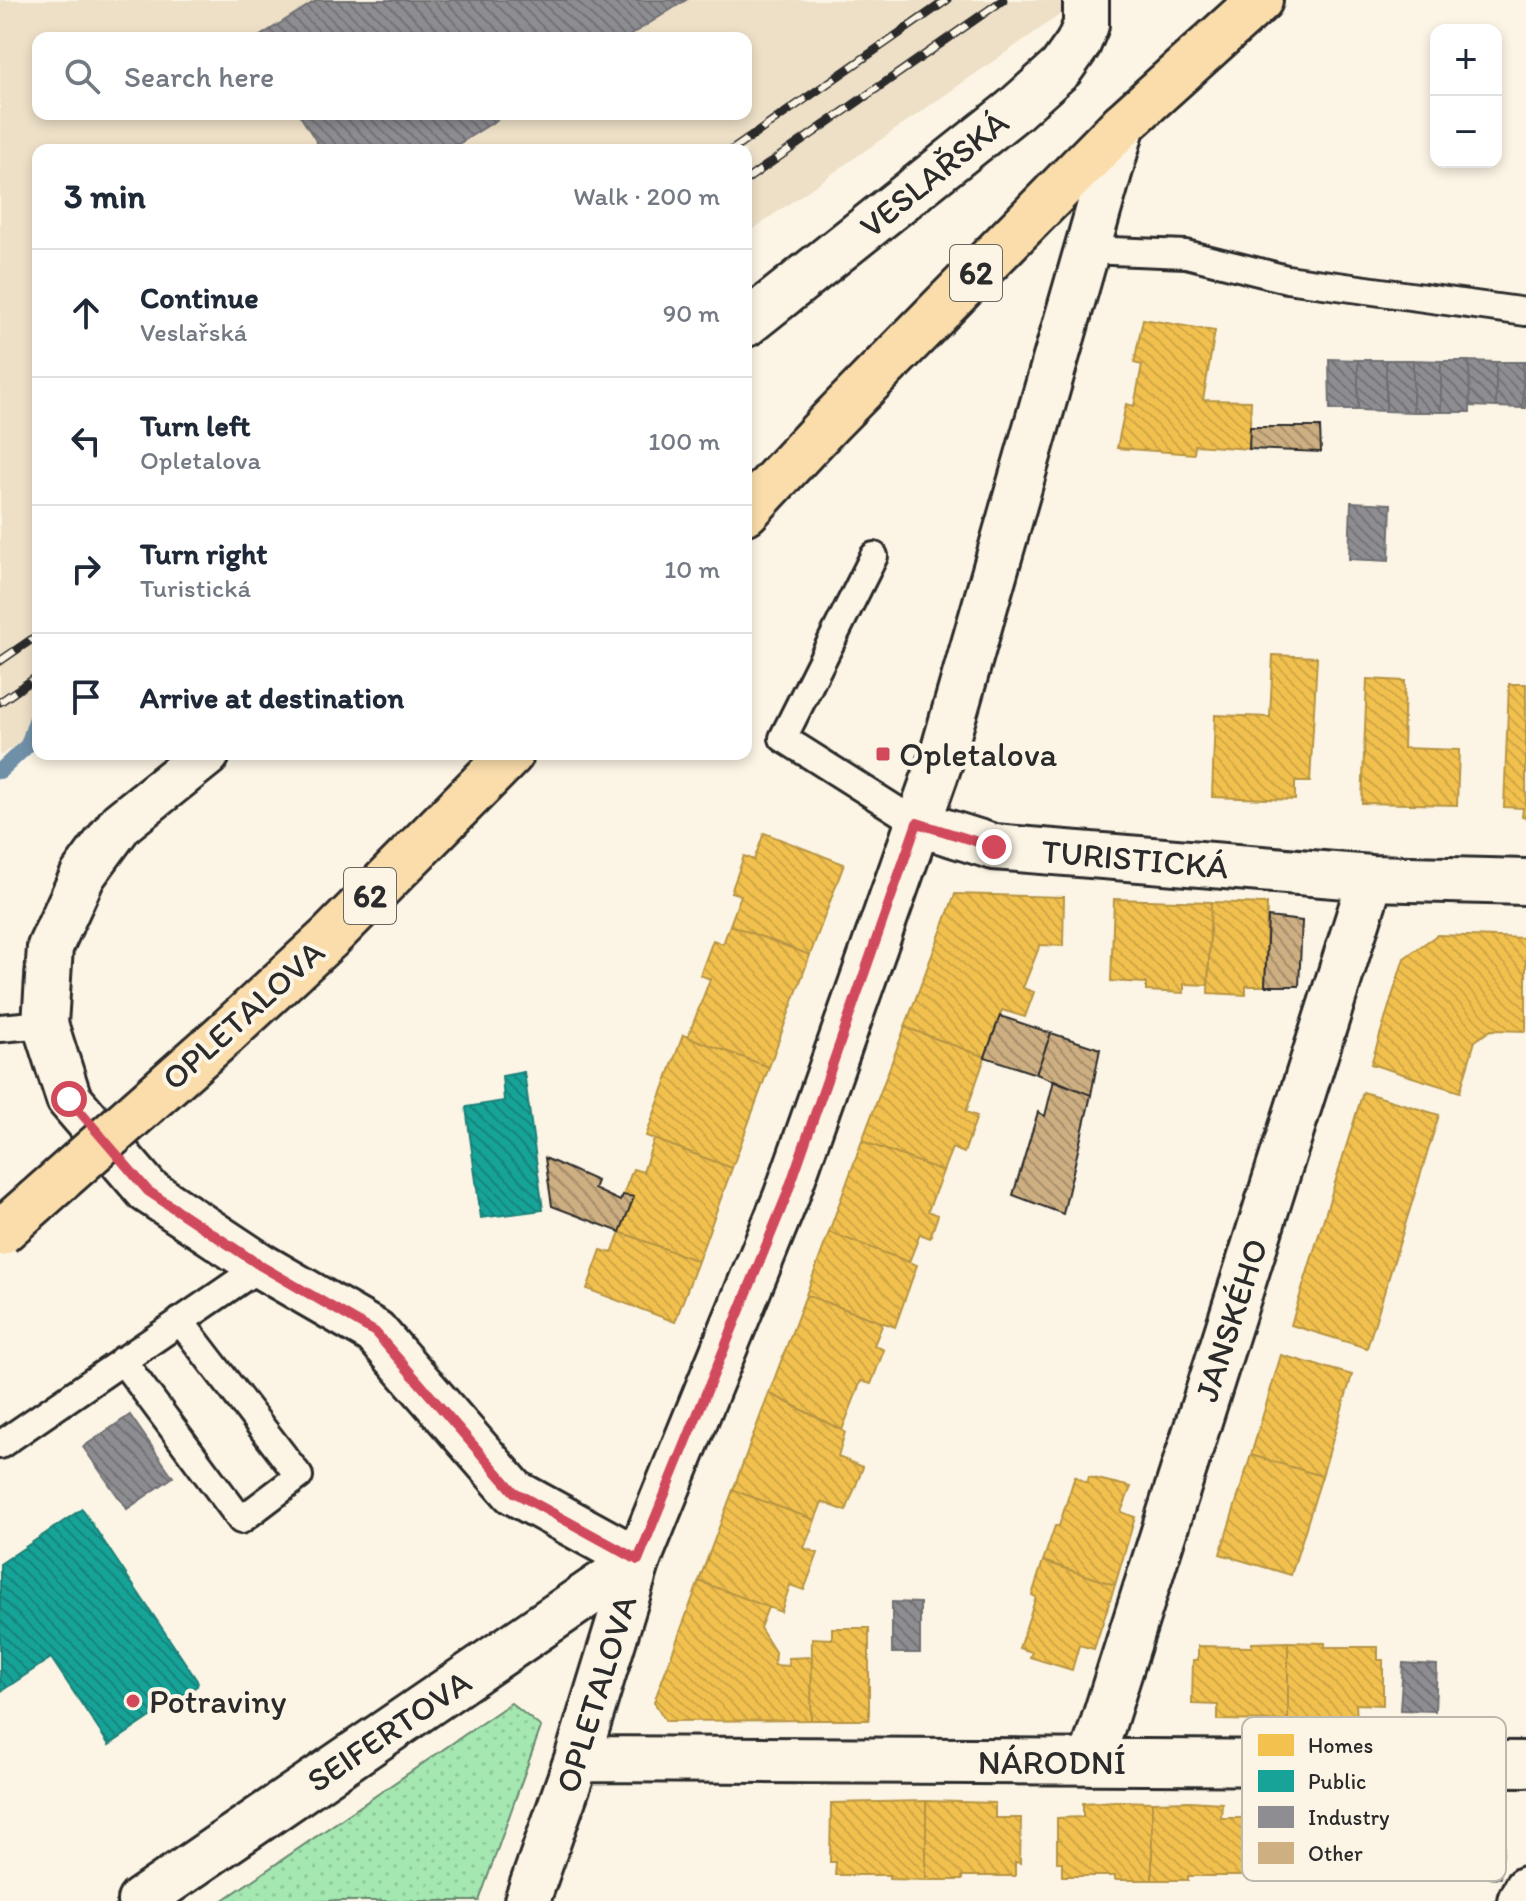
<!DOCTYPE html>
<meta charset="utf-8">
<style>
:root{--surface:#fff;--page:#f2f2f3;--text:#1f2937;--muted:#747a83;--line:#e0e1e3}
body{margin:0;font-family:Itim,sans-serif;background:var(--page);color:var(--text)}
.controls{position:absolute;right:24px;top:24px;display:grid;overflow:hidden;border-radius:16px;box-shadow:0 4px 12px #0003}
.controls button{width:72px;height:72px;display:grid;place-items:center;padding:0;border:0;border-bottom:2px solid var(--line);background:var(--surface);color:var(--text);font:40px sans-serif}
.stop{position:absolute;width:24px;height:24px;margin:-18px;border:6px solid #d1495b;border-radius:50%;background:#fff}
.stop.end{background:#d1495b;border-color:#fff;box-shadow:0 2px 8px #0008}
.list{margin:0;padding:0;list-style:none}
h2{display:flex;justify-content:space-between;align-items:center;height:104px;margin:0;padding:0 32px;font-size:34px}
h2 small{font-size:26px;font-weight:400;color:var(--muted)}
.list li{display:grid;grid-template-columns:52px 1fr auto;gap:24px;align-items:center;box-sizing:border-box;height:128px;padding:0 32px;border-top:2px solid var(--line)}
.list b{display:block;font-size:30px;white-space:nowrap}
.list p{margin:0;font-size:26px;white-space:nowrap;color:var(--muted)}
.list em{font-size:26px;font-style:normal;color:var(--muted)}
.icon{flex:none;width:44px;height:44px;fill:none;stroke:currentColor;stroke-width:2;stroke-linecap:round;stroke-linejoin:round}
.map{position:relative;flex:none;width:1526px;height:1901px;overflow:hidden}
.search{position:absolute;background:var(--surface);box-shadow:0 4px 12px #0003;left:32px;top:32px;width:720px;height:88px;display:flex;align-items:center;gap:20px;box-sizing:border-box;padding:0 28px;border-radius:16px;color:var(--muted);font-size:30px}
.panel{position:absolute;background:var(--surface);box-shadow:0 4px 12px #0003;left:32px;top:144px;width:720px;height:616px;border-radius:16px}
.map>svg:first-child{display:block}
.built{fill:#eee0c7;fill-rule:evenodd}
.grass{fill:url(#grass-dots);stroke:#68896e;stroke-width:2}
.homes{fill:url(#homes-back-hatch);stroke:#b69444;stroke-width:2}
.public{fill:url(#public-back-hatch);stroke:#1d7f77;stroke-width:2}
.industry{fill:url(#industry-back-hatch);stroke:#707073;stroke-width:2}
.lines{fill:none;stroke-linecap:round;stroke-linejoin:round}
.stream{stroke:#6f90a8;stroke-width:16}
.building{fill:url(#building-back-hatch);stroke:#2b2b2b;stroke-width:2}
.lane-casing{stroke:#2b2b2b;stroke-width:32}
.street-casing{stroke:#2b2b2b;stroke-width:50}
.secondary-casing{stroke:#2b2b2b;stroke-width:50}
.primary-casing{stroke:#2b2b2b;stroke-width:50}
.lane{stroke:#fcf5e5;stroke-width:26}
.street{stroke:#fcf5e5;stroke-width:44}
.secondary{stroke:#fcf5e5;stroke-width:44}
.primary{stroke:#faddab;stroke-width:44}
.rail-casing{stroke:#2b2b2b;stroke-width:9}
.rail{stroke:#fcf5e5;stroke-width:6;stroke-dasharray:18;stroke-linecap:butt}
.primary-bridge-casing{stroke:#2b2b2b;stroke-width:50;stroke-linecap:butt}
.primary-bridge{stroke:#faddab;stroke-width:44}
.route{stroke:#d1495b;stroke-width:10}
.poi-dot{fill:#d1495b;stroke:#fcf5e5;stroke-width:3}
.labels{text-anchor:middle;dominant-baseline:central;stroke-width:8;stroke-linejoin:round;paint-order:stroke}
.shield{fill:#fcf5e5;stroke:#6a6863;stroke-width:2}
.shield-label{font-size:32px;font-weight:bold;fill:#2b2b2b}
.street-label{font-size:34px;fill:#2b2b2b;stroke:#fcf5e5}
.poi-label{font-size:34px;fill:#2b2b2b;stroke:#fcf5e5;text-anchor:start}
.key{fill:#fcf5e5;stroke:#bdb8ad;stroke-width:2}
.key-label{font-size:22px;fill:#2b2b2b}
</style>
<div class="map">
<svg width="1526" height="1901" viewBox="0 0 1526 1901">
<defs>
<pattern id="grass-dots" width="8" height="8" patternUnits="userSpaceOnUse" patternTransform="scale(2)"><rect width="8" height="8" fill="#a4e7b1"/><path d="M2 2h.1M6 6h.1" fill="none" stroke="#8dc698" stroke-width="1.8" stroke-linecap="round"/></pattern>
<pattern id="homes-back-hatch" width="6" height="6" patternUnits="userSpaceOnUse" patternTransform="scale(2)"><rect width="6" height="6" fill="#f2c14e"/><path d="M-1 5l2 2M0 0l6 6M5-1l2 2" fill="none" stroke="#d0a644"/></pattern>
<pattern id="public-back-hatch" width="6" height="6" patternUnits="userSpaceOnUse" patternTransform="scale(2)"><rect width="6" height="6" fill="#17a398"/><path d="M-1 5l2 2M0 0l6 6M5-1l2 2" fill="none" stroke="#15857c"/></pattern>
<pattern id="industry-back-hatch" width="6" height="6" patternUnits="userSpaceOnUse" patternTransform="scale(2)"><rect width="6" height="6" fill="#8d8d92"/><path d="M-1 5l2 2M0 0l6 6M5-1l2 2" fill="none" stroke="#737377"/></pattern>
<pattern id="building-back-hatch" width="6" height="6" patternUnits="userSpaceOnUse" patternTransform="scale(2)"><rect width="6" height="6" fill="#cdaf82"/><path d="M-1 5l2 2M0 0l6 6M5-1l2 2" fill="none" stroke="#a78f6b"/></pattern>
</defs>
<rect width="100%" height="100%" fill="#fcf5e5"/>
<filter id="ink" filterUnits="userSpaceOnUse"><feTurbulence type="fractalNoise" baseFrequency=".0125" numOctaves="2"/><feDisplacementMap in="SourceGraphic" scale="16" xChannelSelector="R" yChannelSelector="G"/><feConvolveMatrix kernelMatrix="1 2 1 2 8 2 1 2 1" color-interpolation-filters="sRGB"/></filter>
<g filter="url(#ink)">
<path class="built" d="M0,0H1081L746,234V150H38V730L0,756ZM38,38H746V114H38Z"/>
<path class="grass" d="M511,1703L541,1727L479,1901H222Z"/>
<path class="homes" d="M1143,319L1215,331L1203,400L1251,401L1249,449L1195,445L1194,454L1117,448L1126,404L1134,406L1142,365L1134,363Z
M1273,655L1317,657L1310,782H1295V800L1212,797L1215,715L1270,717Z
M1367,679L1405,681L1403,748L1459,750L1457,805L1362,803Z
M1509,684H1526V818L1522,817L1523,808L1504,807Z
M764,833L844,864L810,955L730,925L741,895L731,892L744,856L754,860Z
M955,894L1064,897L1063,946L1040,945L1023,988L1034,992L1025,1017L1002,1010L985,1057L905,1027Z
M1114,899L1211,902L1208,985L1184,984V993L1146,991V983L1111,981Z
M1211,902L1267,904L1265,986H1246V995L1208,993Z
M730,925L810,955L769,1067L688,1037L710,979L700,975L713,940L723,944Z
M1437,935L1526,938V1031L1491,1030L1475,1041L1460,1092L1371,1064L1404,958Z
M905,1027L985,1057L966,1112L977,1116L964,1153L952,1148L943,1171L862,1141Z
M683,1035L769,1067L732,1168L646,1136Z
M1363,1092L1439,1115L1367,1348L1291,1325Z
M654,1139L732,1168L698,1261L620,1232L634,1197L623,1195L633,1169L643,1172Z
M862,1141L943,1171L928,1211L938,1215L930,1238L920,1234L909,1262L829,1232Z
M620,1232L698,1261L675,1322L587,1289L601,1250L612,1253Z
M829,1232L917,1265L895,1327L806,1295Z
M806,1295L883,1323L874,1345L884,1350L871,1384L861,1381L842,1430L769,1393Z
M1281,1355L1352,1375L1322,1476L1251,1455Z
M769,1393L845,1432L838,1457L863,1467L846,1511L822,1502L815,1520L733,1490Z
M1251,1455L1322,1476L1291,1575L1220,1554Z
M1075,1476L1087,1483L1089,1477L1131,1487L1121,1512L1135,1517L1115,1585L1043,1561L1055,1526H1059Z
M733,1490L815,1520L804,1548L818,1553L804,1590L790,1585L781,1612L699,1581Z
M1043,1561L1115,1585L1094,1649L1079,1645L1072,1670L1030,1657L1032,1652L1019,1648L1036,1597L1032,1595Z
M699,1581L768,1607L760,1628L775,1652L774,1665L789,1666L788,1658L812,1657L811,1720L666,1721L654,1702Z
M832,1628H869V1720H811L812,1638L832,1639Z
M1288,1642V1721L1218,1720V1705L1192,1704L1193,1660H1198V1646L1252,1647V1643Z
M1288,1642L1325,1643V1647H1378V1660H1383V1705L1356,1704L1357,1720L1288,1721Z
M926,1801V1880L889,1879V1875H835L836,1862H830L831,1803Z
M926,1801L995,1803V1818H1021L1020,1863L1015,1862V1876H962V1880H926Z
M1116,1801L1152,1802V1880H1115V1876H1062V1862H1057V1818L1083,1817V1803Z
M1189,1801L1222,1803L1221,1818H1247V1863L1242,1862V1876H1188V1880H1152V1802Z"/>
<path class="public" d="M524,1072L543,1210L481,1218L466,1107L504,1101L502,1076Z
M82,1509L198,1682L197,1686L109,1745L51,1658L0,1692V1564Z"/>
<path class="industry" d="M317,0H686L626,38H257Z
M299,114H506L449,150H322Z
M1329,359L1358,360V410H1330Z
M1358,360H1386V411L1358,410Z
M1386,360H1413V412L1386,411Z
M1413,360L1441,361V412H1413Z
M1441,361H1469L1470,412H1441Z
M1469,361L1496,362V407L1470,406Z
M1496,362H1523V408L1496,407Z
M1523,362H1526V408H1523Z
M1351,502L1391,504L1389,561L1349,559Z
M130,1415L173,1477L127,1509L83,1447Z
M892,1602L920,1603V1653H892Z
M1403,1663L1437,1665L1435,1711L1400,1710Z
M1474,1818H1507L1500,1878L1468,1876L1469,1863H1474Z"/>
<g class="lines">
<path class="stream" d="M0,771L28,745L38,715"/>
</g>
<path class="building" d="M1250,427H1320L1321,452L1249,449Z
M1268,917L1302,921L1299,986H1265Z
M1000,1016L1051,1033L1036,1074L985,1057Z
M1051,1033L1100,1049L1091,1095L1036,1074Z
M1054,1080L1091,1095L1063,1214L1013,1195L1038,1112L1045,1116Z
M545,1158L597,1181L594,1189L620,1201L623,1195L634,1197L620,1232L552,1206Z"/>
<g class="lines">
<g class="lane-casing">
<path id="lane" d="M1087,250L1186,254L1287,279L1526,312
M874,556L783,738L917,823
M0,1028L45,1024
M122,1360L241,1520L299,1476L180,1321
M0,1445L261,1266"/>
</g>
<g class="street-casing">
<path id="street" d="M746,324L1013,111L1061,68L1078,44L1086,25V0
M207,754L121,823L83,875L50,947L45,1024L69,1099L148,1191L261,1266L375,1332L514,1492L638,1560L577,1759L527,1901
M917,823L994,847L1371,878L1526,882
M577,1759L1526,1764
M1091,1762L1371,878
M1520,1901L1526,1889"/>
</g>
<g class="secondary-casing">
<path id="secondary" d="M140,1901L638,1560L786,1197L942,756L1123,124"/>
</g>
<g class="primary-casing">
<path id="primary" d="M746,512L830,422L1123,124L1260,0
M225,1034L330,937L511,754"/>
</g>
<use href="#lane" class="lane"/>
<use href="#street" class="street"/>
<use href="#secondary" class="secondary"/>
<use href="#primary" class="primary"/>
<g class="rail-casing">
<path id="rail" d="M732,150L947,0
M746,180L1003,0
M0,661L38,635
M0,702L38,676"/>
</g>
<use href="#rail" class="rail"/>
<g class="primary-bridge-casing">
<path id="primary-bridge" d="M0,1233L225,1034"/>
</g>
<use href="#primary-bridge" class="primary-bridge"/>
</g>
</g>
<g class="lines" filter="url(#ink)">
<path class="route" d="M69,1099L148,1191L261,1266L375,1332L514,1492L638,1560L786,1197L917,823L994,847"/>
</g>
<g class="poi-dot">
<rect x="875" y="746" width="16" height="16" rx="4"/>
<circle cx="133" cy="1701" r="8"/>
</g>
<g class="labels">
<g class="shield">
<rect x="950" y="245" width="52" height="56" rx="6"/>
<rect x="344" y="868" width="52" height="56" rx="6"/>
</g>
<g class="shield-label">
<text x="976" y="273">62</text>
<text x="370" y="896">62</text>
</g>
<g class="street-label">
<text transform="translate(934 174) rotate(-39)">VESLAŘSKÁ</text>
<text transform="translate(1135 859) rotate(5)">TURISTICKÁ</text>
<text transform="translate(243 1015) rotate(-42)">OPLETALOVA</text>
<text transform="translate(1231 1320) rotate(-72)">JANSKÉHO</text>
<text transform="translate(596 1694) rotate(-73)">OPLETALOVA</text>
<text transform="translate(389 1731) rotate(-34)">SEIFERTOVA</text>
<text x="1052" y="1762">NÁRODNÍ</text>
</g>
<g class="poi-label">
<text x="899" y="754">Opletalova</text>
<text x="149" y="1701">Potraviny</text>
</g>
</g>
<rect x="1242" y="1717" width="264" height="164" rx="12" class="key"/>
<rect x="1258" y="1734" width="36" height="22" fill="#f2c14e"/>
<rect x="1258" y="1770" width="36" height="22" fill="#17a398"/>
<rect x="1258" y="1806" width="36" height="22" fill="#8d8d92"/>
<rect x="1258" y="1842" width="36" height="22" fill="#cdaf82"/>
<g class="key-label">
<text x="1308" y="1753">Homes</text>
<text x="1308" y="1789">Public</text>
<text x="1308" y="1825">Industry</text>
<text x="1308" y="1861">Other</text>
</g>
</svg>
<div class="controls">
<button>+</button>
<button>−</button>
</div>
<div class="stop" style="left:69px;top:1099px"></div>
<div class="stop end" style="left:994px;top:847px"></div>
<div class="search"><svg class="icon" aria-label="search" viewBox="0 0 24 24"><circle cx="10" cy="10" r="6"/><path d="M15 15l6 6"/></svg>Search here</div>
<section class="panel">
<h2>3 min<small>Walk · 200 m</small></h2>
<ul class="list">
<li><svg class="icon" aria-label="ahead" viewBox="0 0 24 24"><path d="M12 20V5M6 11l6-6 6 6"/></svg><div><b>Continue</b><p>Veslařská</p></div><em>90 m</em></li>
<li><svg class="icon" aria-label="left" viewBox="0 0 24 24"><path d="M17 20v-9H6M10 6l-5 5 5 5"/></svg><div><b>Turn left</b><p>Opletalova</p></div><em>100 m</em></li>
<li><svg class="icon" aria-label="right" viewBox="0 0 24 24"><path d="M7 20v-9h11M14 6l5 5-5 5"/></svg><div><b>Turn right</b><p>Turistická</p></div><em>10 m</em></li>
<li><svg class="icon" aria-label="arrive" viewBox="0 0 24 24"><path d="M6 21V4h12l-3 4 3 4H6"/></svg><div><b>Arrive at destination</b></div></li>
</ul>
</section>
</div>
